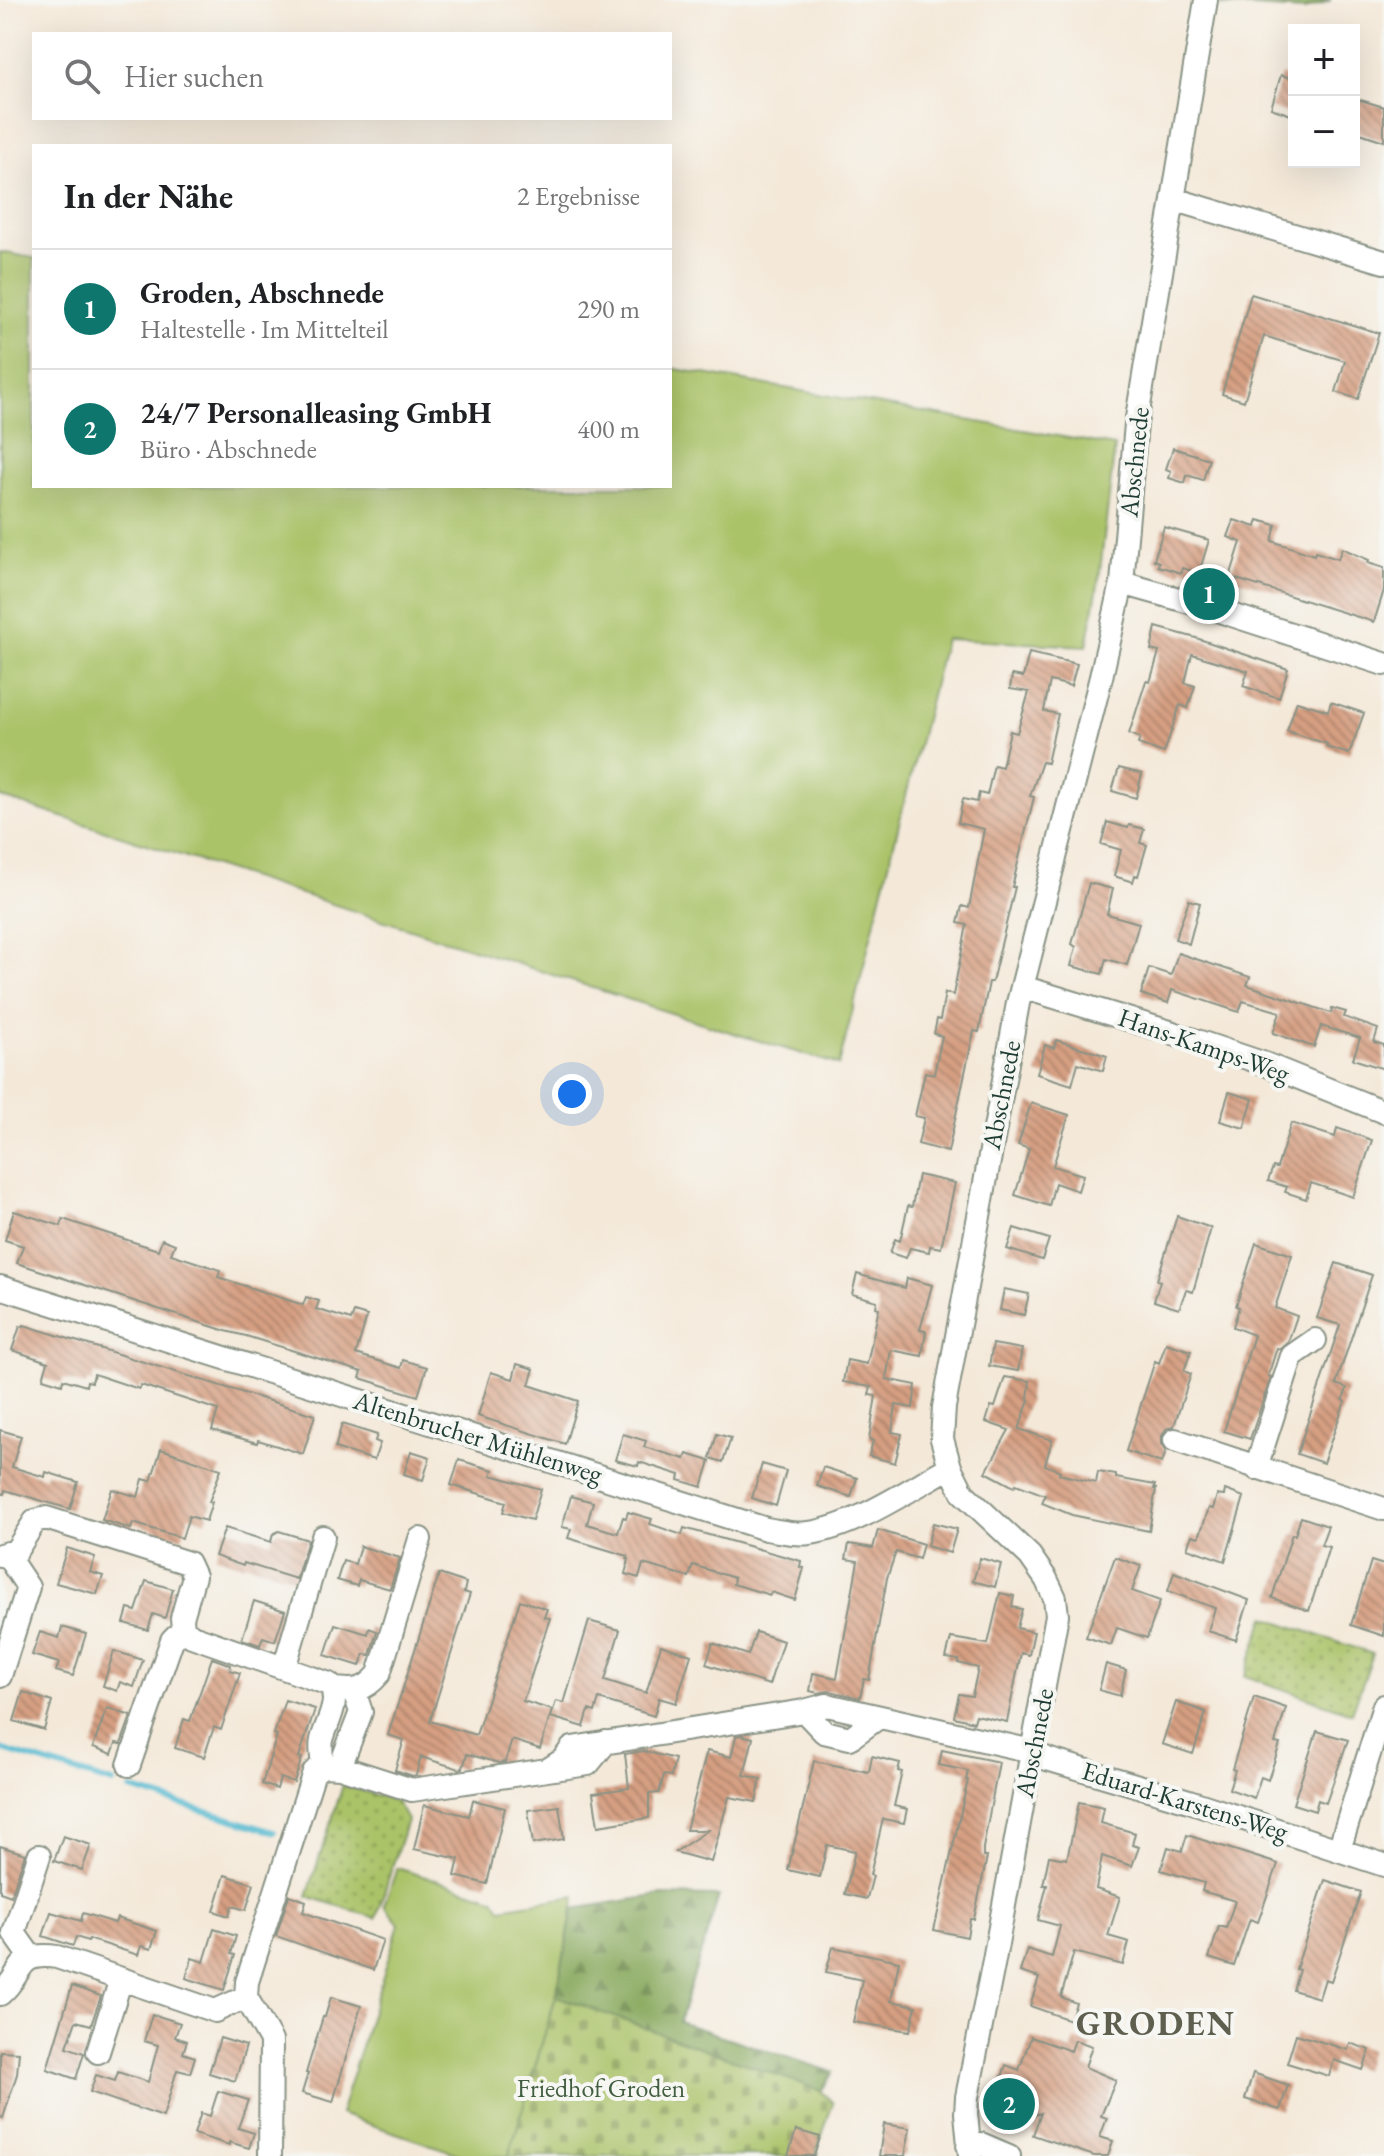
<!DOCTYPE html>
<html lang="de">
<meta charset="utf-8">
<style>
:root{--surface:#fff;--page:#f2f2f2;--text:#202124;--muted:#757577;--line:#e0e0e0;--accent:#0f766e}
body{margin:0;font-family:"EB Garamond",serif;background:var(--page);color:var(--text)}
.controls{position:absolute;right:24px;top:24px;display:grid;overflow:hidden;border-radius:0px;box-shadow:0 8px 32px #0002}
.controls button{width:72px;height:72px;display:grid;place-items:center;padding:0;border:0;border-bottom:2px solid var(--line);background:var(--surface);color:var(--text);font:40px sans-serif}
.you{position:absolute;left:572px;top:1094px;width:28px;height:28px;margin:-20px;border:6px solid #fff;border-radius:50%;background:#1a73e8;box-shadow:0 0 0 12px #1a73e833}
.badge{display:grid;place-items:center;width:52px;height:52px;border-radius:50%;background:var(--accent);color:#fff;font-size:26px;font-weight:700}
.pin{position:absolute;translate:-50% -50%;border:4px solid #fff;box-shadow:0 2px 8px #0006}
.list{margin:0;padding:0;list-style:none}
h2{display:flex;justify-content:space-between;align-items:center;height:104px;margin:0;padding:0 32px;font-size:34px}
h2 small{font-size:26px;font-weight:400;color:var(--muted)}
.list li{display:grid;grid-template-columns:52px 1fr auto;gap:24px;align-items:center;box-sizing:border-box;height:120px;padding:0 32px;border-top:2px solid var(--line)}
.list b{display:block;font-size:30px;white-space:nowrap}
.list p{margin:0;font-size:26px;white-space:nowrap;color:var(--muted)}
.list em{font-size:26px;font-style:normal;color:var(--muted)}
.icon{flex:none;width:44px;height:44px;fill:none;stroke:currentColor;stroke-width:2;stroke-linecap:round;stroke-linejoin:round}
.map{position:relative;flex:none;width:1384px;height:2156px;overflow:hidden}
.search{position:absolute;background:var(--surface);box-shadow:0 8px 32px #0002;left:32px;top:32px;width:640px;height:88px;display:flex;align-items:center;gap:20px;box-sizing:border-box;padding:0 28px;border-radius:0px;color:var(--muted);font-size:30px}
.panel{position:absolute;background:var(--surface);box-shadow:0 8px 32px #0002;left:32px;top:144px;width:640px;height:344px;border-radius:0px}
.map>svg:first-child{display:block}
.green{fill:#aac267;stroke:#64804e;stroke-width:2}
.forest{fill:url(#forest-firs);stroke:#537248;stroke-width:2}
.cemetery{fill:url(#cemetery-stones);stroke:#64804e;stroke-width:2}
.park{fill:url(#park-dots);stroke:#64804e;stroke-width:2}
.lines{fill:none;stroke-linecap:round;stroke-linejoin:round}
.stream{stroke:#52b9d0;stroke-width:6}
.building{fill:url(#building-back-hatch)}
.minor-casing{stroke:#8a9386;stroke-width:26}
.minor{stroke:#fff;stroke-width:22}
.labels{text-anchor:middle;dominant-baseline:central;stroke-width:8;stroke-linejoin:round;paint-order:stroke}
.street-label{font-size:26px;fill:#1f3d34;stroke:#f6f6f2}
.park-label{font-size:26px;fill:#425e41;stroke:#f6f6f2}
.district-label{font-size:34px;font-weight:bold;letter-spacing:2px;fill:#5f5f4f;stroke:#f6f6f2}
</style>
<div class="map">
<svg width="1384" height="2156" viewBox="0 0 1384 2156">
<defs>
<pattern id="forest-firs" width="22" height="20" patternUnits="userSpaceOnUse" patternTransform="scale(2)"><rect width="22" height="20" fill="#87a85c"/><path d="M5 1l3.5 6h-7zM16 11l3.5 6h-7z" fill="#6e8a4d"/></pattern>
<pattern id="cemetery-stones" width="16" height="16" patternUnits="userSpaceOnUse" patternTransform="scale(2)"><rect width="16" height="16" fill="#aac267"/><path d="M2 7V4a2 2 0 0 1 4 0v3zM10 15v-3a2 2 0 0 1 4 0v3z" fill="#8a9f56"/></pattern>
<pattern id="park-dots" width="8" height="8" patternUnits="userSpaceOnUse" patternTransform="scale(2)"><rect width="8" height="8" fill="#aac267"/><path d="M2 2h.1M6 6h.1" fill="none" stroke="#8a9f56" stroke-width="1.8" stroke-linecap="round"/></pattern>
<pattern id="building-back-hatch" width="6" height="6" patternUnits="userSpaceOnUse" patternTransform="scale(2)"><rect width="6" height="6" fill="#d69f82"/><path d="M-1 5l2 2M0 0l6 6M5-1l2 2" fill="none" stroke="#ad836b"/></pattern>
</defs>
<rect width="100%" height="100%" fill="#f6f6f2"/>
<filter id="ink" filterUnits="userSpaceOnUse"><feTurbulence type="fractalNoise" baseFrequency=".0125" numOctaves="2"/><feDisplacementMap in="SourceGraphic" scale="16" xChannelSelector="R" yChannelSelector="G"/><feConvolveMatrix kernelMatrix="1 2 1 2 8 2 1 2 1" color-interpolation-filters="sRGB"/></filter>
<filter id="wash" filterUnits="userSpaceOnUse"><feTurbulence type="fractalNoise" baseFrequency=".006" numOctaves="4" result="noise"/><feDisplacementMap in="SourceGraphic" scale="32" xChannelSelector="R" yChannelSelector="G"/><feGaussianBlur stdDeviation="1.8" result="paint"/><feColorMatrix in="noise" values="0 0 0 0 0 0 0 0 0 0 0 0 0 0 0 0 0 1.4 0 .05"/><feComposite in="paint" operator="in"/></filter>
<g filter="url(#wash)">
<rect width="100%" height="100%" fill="#f4e9d9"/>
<path class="green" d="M0,252L34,258V486H670V368L1115,446L1099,579L1087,646L945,639L839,1065L733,1033L0,797Z
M397,1868L494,1898L501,1908L576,1896L556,1996L509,2156H464L340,2114L399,1924L384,1905Z"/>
<path class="forest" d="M1220,0H1331L1305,10L1220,5Z
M661,1895L719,1896L679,2022L833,2072L821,2091L556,1996L573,1909Z"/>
<path class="cemetery" d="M556,1996L821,2091L833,2103L815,2156H509Z"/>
<path class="park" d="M1265,1617L1373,1654L1352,1713L1245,1676Z
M343,1785L396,1801L407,1820L376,1918L307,1896Z"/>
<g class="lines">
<path class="stream" d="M0,1749L113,1783
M131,1789L274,1832"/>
</g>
<g id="blocks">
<path class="building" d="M1281,75L1294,79V116L1271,108Z
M1354,98L1384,107V141L1354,131Z
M1251,294L1379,333L1358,399L1336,392L1345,361L1264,336L1244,401L1222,394Z
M1173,448L1209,459L1203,480L1187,475L1185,483L1169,478L1171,471L1166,469Z
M1234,520L1256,527L1258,520L1276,525L1272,541L1314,555L1315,552L1338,559L1342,548L1369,560L1368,563L1384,568V590L1374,622L1230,577L1241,542L1228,537Z
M1164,527L1209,540L1199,573L1182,568L1181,573L1158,566L1159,562L1154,560Z
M1156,627L1196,638L1288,669L1279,698L1243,686L1248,671L1192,654L1185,683L1195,686L1188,708L1180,705L1164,753L1138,744L1140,738L1129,734L1146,681L1150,682L1159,652L1151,650Z
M1029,653L1077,664L1071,686L1050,681L1044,711L1058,714L1047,763L1042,762L1030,796L1034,797L1012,887H1015L1007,920L992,982H989L979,1032L974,1031L948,1152L918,1144L924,1118L915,1116L925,1072L934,1074L942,1036L934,1034L937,1019L940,1020L945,993L953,995L967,925L958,923L962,906L969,908L984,829L958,823L963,799L977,802L979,793L987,795L994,765L1002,767L1010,731L1017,733L1029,692L1010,689L1012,675L1023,677Z
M1297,701L1328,711L1331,702L1364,713L1349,754L1326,747L1327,744L1287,731Z
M1119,768L1142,774L1136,798L1112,791Z
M1107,822L1128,828L1129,825L1144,829L1140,843L1147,845L1138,876L1135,875L1133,882L1114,876L1121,850L1101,844Z
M1089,883L1113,889L1107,914L1139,923L1127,965L1106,959L1102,974L1071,966L1076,947L1072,944Z
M1189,900L1200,903L1189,944L1175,939Z
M1178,953L1250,977L1247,985L1331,1013L1332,1008L1346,1012L1344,1017L1378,1029L1374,1042L1384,1045V1069L1353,1059L1360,1038L1321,1026L1314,1047L1273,1033L1280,1012L1243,1001L1239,1012L1172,990L1168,1003L1141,994L1149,968L1171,975Z
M1056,1040L1107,1056L1103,1071L1078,1063L1072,1085L1037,1074L1045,1045L1054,1048Z
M1229,1092L1253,1099L1244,1128L1220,1121Z
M1031,1103L1069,1115L1053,1166L1083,1175L1078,1191L1055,1183L1049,1206L1015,1195L1029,1149L1018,1145Z
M1291,1123L1335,1137L1337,1128L1372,1140L1353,1197L1311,1183L1306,1199L1285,1192L1287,1187L1268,1181L1273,1167L1277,1168Z
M918,1175L955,1183L941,1248L930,1246L929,1252L910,1248L906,1258L890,1253L895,1239L900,1241L908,1206L912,1207Z
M14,1211L61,1226L63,1219L158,1250L162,1239L175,1244L171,1254L220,1270L218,1277L303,1305L306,1297L319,1301L316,1309L351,1320L354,1312L367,1316L356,1354L401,1368L403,1360L427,1367L418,1396L360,1378L362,1372L246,1336L226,1331L17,1263L23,1246L5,1240Z
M1177,1216L1211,1228L1193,1292L1186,1290L1179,1309L1154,1301L1160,1281L1157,1280Z
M1014,1228L1049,1239L1042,1260L1007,1249Z
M1256,1243L1292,1255L1275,1308L1297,1316L1288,1342L1280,1349L1277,1348L1268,1376L1271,1377L1250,1439L1224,1431L1254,1335L1233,1327L1239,1307L1236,1306Z
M1336,1263L1372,1275L1336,1384L1347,1388L1343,1400L1345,1401L1323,1463L1297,1454L1340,1325L1317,1318Z
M857,1274L905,1288L907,1278L932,1285L920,1330L926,1331L922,1356L891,1350L886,1379L916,1385L913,1408L896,1405L892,1432L902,1434L895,1463L869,1456L873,1441L869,1439L876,1396L869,1395L871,1387L843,1382L847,1360L867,1364L879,1308L876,1307L877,1301L852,1294Z
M1004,1289L1029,1294L1024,1315L1000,1310Z
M24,1325L315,1415L303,1454L258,1440L257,1443L212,1430L218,1410L141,1385L139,1389L94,1374L92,1382L87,1381L86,1386L63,1379L62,1384L43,1378L48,1362L12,1350L20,1326L23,1327Z
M1166,1343L1191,1351L1184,1371L1191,1374L1174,1426L1166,1429L1162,1436V1444L1166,1451L1162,1463L1126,1451L1155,1361L1159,1363Z
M993,1344L1022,1349L1018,1371L989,1366Z
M517,1364L534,1369L529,1385L578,1401L565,1444L478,1416L491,1372L513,1379Z
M1005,1377L1030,1381L1028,1399L1029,1400L1019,1429L1052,1440L1045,1465L1060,1471L1059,1474L1096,1483L1098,1472L1116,1475V1478L1155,1485L1154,1489H1156L1149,1531L1072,1515L1042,1503L1045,1495L1016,1484L1014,1487L986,1472L1009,1430L986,1422L991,1406L995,1407Z
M342,1424L377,1435L375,1441L380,1443L374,1460L335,1448Z
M0,1430L21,1436L12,1467L45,1477L46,1472L78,1482L70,1509L5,1490L4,1494L0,1493Z
M623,1434L646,1441L644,1447L685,1459L687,1454L710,1461L702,1487L679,1480L680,1475L639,1462L638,1466L615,1460Z
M717,1434L731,1438L723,1462L710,1458Z
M161,1449L221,1469L209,1502H212L206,1521L189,1516L182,1538L133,1523L131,1529L102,1520L112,1489L138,1497L143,1479L151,1481Z
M411,1451L430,1457L423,1480L404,1474Z
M459,1460L493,1470L491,1475L541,1489L532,1520L503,1512L506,1502L451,1485Z
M762,1464L786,1471L776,1506L752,1498Z
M823,1467L857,1478L851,1497L817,1486Z
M1225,1490L1244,1497L1225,1561L1187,1548L1192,1535L1199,1537L1209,1508L1213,1509L1217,1495L1224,1496Z
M571,1496L593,1502L587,1524L618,1533L623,1517L626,1518L628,1512L652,1519L650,1524L682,1535L684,1528L801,1561L800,1567L804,1568L795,1600L771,1592L770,1595L733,1584L734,1578L693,1565L689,1577L643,1564L639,1578L625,1574L629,1559H627L628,1556L568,1538L571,1529L562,1527Z
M1301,1517L1328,1526L1321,1545L1329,1547L1309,1611L1272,1598L1292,1534L1295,1535Z
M933,1523L957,1529L950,1553L927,1546Z
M225,1528L271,1542L273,1534L279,1531L308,1540L296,1579L244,1563L243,1566L215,1556Z
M878,1530L923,1544L919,1559L896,1552L887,1578L869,1680L864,1679L860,1698L830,1691L818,1693L810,1691L813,1673L837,1678L858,1561L846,1559L849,1544L873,1548Z
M360,1546L400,1558L390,1589L359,1580L357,1586L337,1580L343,1561L355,1564Z
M67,1548L95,1557L90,1572L103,1576L97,1594L56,1583Z
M1115,1557L1141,1566L1132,1591L1160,1601L1147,1638L1117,1628L1111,1645L1086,1637Z
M980,1558L1001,1564L995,1587L973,1581Z
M1371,1561L1384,1565V1636L1351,1625Z
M1174,1572L1249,1600L1236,1640L1208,1631L1215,1608L1168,1591Z
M439,1574L466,1583L464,1592L470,1594L430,1721L476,1735L520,1600L547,1609L544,1617L550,1618L523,1701L552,1710L540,1749L512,1740L505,1762L499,1763L467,1754L463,1768L460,1769L421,1757L416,1775L413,1776L395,1770L404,1740L388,1735Z
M146,1581L173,1589L165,1618L153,1614L148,1630L124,1623L128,1609L136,1611Z
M1000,1593L1014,1596L1012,1607L1022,1609L1017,1628L1034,1632L1029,1655L1021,1653L1007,1722L976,1715L974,1722L954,1717L959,1694L972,1696L978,1668L958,1663L959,1660L946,1658L951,1638L988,1644Z
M254,1601L285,1611L275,1641L263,1637L260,1645L242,1639Z
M589,1621L620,1630L605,1680L646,1693L661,1645L691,1655L676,1703L659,1698L654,1716L599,1699L595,1712L589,1710L584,1727L551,1717L556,1701L564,1703Z
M335,1624L368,1634L369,1628L377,1631L370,1655L364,1654L360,1666L325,1655Z
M62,1627L86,1634L73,1676L56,1671L59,1663L32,1655L40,1632L59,1638Z
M756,1632L783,1641L769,1685L706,1664L713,1643L748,1655Z
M114,1651L143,1660L134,1687L120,1682L117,1691L103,1686Z
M212,1658L231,1665L230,1670L240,1673L221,1730L214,1727L204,1757L175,1748L184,1719L190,1721Z
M1106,1664L1126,1670L1120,1696L1099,1690Z
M23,1692L52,1702L44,1730L14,1721Z
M1254,1697L1286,1708L1275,1743L1280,1744L1268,1780L1261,1777L1254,1798L1229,1789L1235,1770L1232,1769Z
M285,1700L315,1709L299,1757L302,1758L294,1782L280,1778L277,1789L262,1784L277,1735L274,1734Z
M1176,1702L1206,1712L1193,1754L1162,1744Z
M107,1708L131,1716L121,1744L116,1743L112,1754L93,1747Z
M1317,1731L1348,1740L1326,1803L1318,1800L1315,1811L1293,1804Z
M742,1735L753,1738L744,1775L761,1779L756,1802L729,1797L711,1862L675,1852L708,1830H686L707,1751L731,1757L736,1736Z
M942,1750L999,1762L983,1848V1857H987L974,1919H970L967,1937L934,1930L968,1780H966L968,1771L939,1765Z
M644,1751L675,1759L671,1776L664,1775L659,1793L649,1794V1818L598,1826L593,1793L629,1788L625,1754Z
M872,1756L900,1763L898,1771L902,1772L894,1806L907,1809L904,1823L883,1819L870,1875L873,1876L867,1899L845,1894L855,1851L827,1845L820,1877L788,1870L814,1761L869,1772Z
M473,1800L505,1808L487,1884L455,1876L459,1859L414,1849L424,1805L469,1816Z
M1079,1802L1104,1807L1101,1823L1135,1833L1132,1845L1139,1847L1132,1866L1102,1856L1096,1889L1120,1897L1108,1936L1129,1942L1123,1965L1074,1952L1061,1997L1076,2003L1070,2020L1030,2006L1039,1978L1020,1972L1027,1949L1052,1957L1060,1926L1038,1920L1047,1885H1043L1049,1856L1067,1859Z
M559,1806L564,1839L533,1844L528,1810Z
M1187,1835L1278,1864L1258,1922L1250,1919L1234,1966L1209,1958L1219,1926L1226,1928L1235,1901L1202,1891L1204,1883L1161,1870L1168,1847L1182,1851Z
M63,1836L91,1845L82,1870L54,1861Z
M0,1846L25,1854L11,1896L0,1892Z
M225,1875L254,1884L246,1910L232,1906L229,1916L214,1911Z
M1325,1880L1361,1892L1331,1981L1325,1979L1319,1998L1293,1990L1299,1970L1296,1969Z
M289,1895L306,1901L303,1912L383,1940L373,1970L276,1936Z
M51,1912L81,1921L83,1913L115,1923L117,1918L157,1931L151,1949L141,1946L138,1955L89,1939L88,1941L76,1937L73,1946L43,1936Z
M214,1929L236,1936L231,1954L235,1955L224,1990L186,1978L192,1958L204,1962Z
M833,1947L899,1961L891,2001L916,2006L910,2031L853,2022L862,1980L826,1972Z
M72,1986L101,1996L91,2025L76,2021L67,2047L84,2053L76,2079L47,2069Z
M331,1997L361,2006L333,2102L302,2093L308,2073H306L323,2017H325Z
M152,2014L180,2023L175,2037L187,2041L183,2053L195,2057L190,2073L177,2070L163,2117L90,2092L96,2075L115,2081L118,2072L148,2082L158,2045L144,2041Z
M1296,2034L1348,2050L1350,2043L1370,2050L1363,2070L1334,2060L1329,2076L1287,2063Z
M1031,2037L1071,2051L1075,2040L1092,2046L1085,2067L1116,2080L1101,2116L1107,2118L1100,2137L1113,2141L1108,2156H1094L1033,2135L1041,2113L1013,2123L1001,2119L1000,2112L991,2109L1006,2065L1019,2070Z
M220,2038L246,2046L235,2081L209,2073Z
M0,2051L19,2052L17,2074L3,2118L0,2117Z
M1253,2073L1288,2085L1280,2110L1245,2099Z
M218,2091L248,2100L238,2128L254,2133L249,2148L229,2142V2145L194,2134L201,2113L210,2116Z
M884,2124L910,2128L905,2156H879Z
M796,2130L820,2137L814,2156H788Z"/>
</g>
</g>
<g filter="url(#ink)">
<use href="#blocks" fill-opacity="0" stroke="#8a9386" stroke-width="2"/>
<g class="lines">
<g class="minor-casing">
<path id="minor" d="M1173,199L1384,262
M1122,583L1207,607L1384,664
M1022,987L1173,1033L1265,1064L1384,1112
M0,1287L766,1529C780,1531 794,1535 809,1533C855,1527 908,1490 950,1467
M1175,1440L1384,1509
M1256,1468L1292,1356L1315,1340
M0,1555L16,1551L35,1521L46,1518L188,1563L194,1576L182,1618L183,1629L192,1636L329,1684C342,1700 326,1723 322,1740C320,1748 322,1757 323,1766
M284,1668L323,1537
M0,1676L28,1587L6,1554
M333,1689C355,1691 364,1692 379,1674L420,1539
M804,1711L824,1732L850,1738L879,1717
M129,1765L172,1640L183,1629
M340,1767L361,1712L354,1691
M549,1769L563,1760L572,1748L804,1711L827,1705L1032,1751L1047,1759L1189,1801L1384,1865
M1339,1850L1384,1706
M31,1957L14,1933L39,1856
M0,1994C25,1973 15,1951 57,1957L215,2011L246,1997
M98,2052L121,1979
M968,2145L981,2144L1009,2156
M270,2156L271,2041L246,1997L247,1982L314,1772L323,1766L340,1767L412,1790L588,1764L606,1742
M970,2156L966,2113L967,2097L994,1960L1057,1615L1055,1598L1046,1579L1030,1556L963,1493L950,1467L942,1439L944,1407L1018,1003L1101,677L1122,583L1136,424L1206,0"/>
</g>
<use href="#minor" class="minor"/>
</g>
</g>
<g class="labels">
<g class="street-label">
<text transform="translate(1134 462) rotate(-84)">Abschnede</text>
<text transform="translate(1204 1045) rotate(19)">Hans-Kamps-Weg</text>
<text transform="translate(1001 1095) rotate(-79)">Abschnede</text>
<text transform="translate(478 1437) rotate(17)">Altenbrucher Mühlenweg</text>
<text transform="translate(1034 1743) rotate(-79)">Abschnede</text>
<text transform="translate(1185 1801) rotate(17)">Eduard-Karstens-Weg</text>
</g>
<g class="park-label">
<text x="601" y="2088">Friedhof Groden</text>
</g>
<g class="district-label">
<text x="1156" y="2023">GRODEN</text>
</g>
</g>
</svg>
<div class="controls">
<button>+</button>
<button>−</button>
</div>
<div class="you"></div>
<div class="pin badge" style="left:1209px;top:594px">1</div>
<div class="pin badge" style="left:1009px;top:2104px">2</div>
<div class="search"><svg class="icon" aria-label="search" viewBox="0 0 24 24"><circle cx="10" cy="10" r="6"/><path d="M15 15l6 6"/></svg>Hier suchen</div>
<section class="panel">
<h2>In der Nähe<small>2 Ergebnisse</small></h2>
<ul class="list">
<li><span class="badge">1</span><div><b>Groden, Abschnede</b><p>Haltestelle · Im Mittelteil</p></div><em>290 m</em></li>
<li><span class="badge">2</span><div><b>24/7 Personalleasing GmbH</b><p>Büro · Abschnede</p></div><em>400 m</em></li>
</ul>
</section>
</div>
